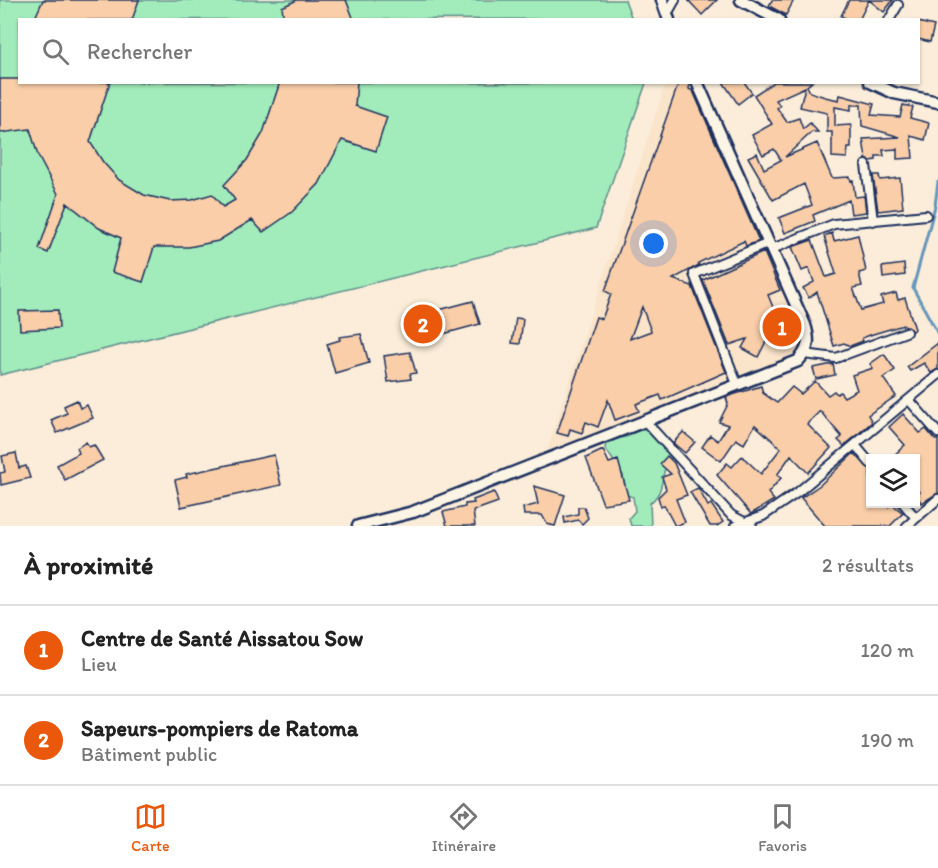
<!DOCTYPE html>
<html lang="fr">
<meta charset="utf-8">
<style>
:root{--surface:#fff;--page:#f2f2f2;--text:#222;--muted:#767676;--line:#e0e0e0;--accent:#ea580c}
body{margin:0;font-family:Itim,sans-serif;background:var(--page);color:var(--text)}
.controls{position:absolute;right:18px;bottom:18px;display:grid;overflow:hidden;border-radius:0px;box-shadow:0 2px 4px #0004}
.controls button{width:54px;height:54px;display:grid;place-items:center;padding:0;border:0;border-bottom:2px solid var(--line);background:var(--surface);color:var(--text);font:30px sans-serif}
.you{position:absolute;left:654px;top:244px;width:21px;height:21px;margin:-15px;border:4px solid #fff;border-radius:50%;background:#1a73e8;box-shadow:0 0 0 9px #1a73e833}
.badge{display:grid;place-items:center;width:39px;height:39px;border-radius:50%;background:var(--accent);color:#fff;font-size:20px;font-weight:700}
.pin{position:absolute;translate:-50% -50%;border:3px solid #fff;box-shadow:0 2px 6px #0006}
.list{margin:0;padding:0;list-style:none}
h2{display:flex;justify-content:space-between;align-items:center;height:78px;margin:0;padding:0 24px;font-size:26px}
h2 small{font-size:20px;font-weight:400;color:var(--muted)}
.list li{display:grid;grid-template-columns:39px 1fr auto;gap:18px;align-items:center;box-sizing:border-box;height:90px;padding:0 24px;border-top:2px solid var(--line)}
.list b{display:block;font-size:22px;white-space:nowrap}
.list p{margin:0;font-size:20px;white-space:nowrap;color:var(--muted)}
.list em{font-size:20px;font-style:normal;color:var(--muted)}
.icon{flex:none;width:33px;height:33px;fill:none;stroke:currentColor;stroke-width:2;stroke-linecap:round;stroke-linejoin:round}
.map{position:relative;flex:none;width:938px;height:526px;overflow:hidden}
.search{position:absolute;background:var(--surface);box-shadow:0 2px 4px #0004;left:18px;right:18px;top:18px;height:66px;display:flex;align-items:center;gap:15px;box-sizing:border-box;padding:0 21px;border-radius:0px;color:var(--muted);font-size:22px}
.sheet{height:258px;background:var(--surface)}
nav{display:flex;justify-content:space-around;align-items:center;box-sizing:border-box;height:84px;border-top:2px solid var(--line);background:var(--surface);font-size:16px;color:var(--muted)}
nav a{display:grid;justify-items:center;gap:3px}
nav .on{color:var(--accent)}
.map>svg:first-child{display:block}
.built{fill:#fae4ca}
.green{fill:#a2ecbb;stroke:#5e8e8c;stroke-width:1.5}
.lines{fill:none;stroke-linecap:round;stroke-linejoin:round}
.stream{stroke:#6596bb;stroke-width:3}
.building{fill:#f9cea8;stroke:#1b2f5e;stroke-width:1.5;fill-rule:evenodd}
.street-casing{stroke:#1b2f5e;stroke-width:12}
.secondary-casing{stroke:#1b2f5e;stroke-width:15}
.street{stroke:#fcf5e5;stroke-width:8}
.secondary{stroke:#fcf5e5;stroke-width:10}
</style>
<div class="map">
<svg width="938" height="526" viewBox="0 0 938 526">
<rect width="100%" height="100%" fill="#fbedd9"/>
<filter id="ink" filterUnits="userSpaceOnUse"><feTurbulence type="fractalNoise" baseFrequency=".0167" numOctaves="2"/><feDisplacementMap in="SourceGraphic" scale="12" xChannelSelector="R" yChannelSelector="G"/><feConvolveMatrix kernelMatrix="1 2 1 2 8 2 1 2 1" color-interpolation-filters="sRGB"/></filter>
<g filter="url(#ink)">
<path class="built" d="M666,83H695L804,336L802,349L791,357L547,451Z"/>
<path class="green" d="M0,0H625L632,19L20,20V82L646,83L596,228L0,375Z
M636,427H651L675,454C656,471 669,488 650,503L651,526H631L629,518L635,511L633,497L627,495L623,475L605,448L607,441L629,436Z"/>
<g class="lines">
<path class="stream" d="M938,182L935,206L913,288L938,334"/>
</g>
<path class="building" d="M43,0H139L132,20H34Z
M297,0H346L354,20H284L282,7Z
M688,0H717L702,15Z
M772,0H794L786,15L769,6Z
M849,0H893L884,12L869,0L859,20H849L841,16Z
M918,22L934,26L930,42L918,39Z
M0,79H20V82H110L90,142L103,162L119,180L144,195L170,201L192,200L212,194L223,207L235,200L224,185L247,160L263,133L280,82H357L355,106L387,117L376,151L342,140L319,184L292,212L263,232L252,220L218,241L189,247H154L143,282L112,272L121,238L99,228L67,203L48,253L39,249L58,194L38,156L30,129L0,133Z
M679,82H690L689,89L693,91L759,241L746,246L744,241L698,263L699,265L673,279L692,286L726,372L662,400L660,395L636,404L639,411L615,420L608,400L598,427L586,422L582,433L570,429L568,436L557,433L596,317L602,319L611,294L605,291ZM642,307L651,331L630,339Z
M723,82H744L752,93L738,104Z
M774,82H812L807,86L810,92L825,97L839,100L840,95L874,104L871,115L900,117L903,105L913,107L910,118L929,123L925,140L911,136L913,158L897,159V149L883,150L884,156H876V160L870,161L866,159L863,139L900,137L862,126L861,105H851V110L835,107V126L851,125V148H848L847,158L832,157V132H827V113L800,107L805,87L776,100L780,106L777,108L787,122L799,118L803,129L810,123L818,132H812L785,157L817,143L832,178L850,177L851,181L853,180L855,197L864,196L866,212L851,214L849,200L813,215L815,221L785,233L779,218L812,205L804,184L773,200L748,157L757,153L764,169L781,160L774,149L763,155L752,135L772,124L754,95Z
M873,175H879L880,180L900,178L903,208L878,211Z
M832,233L834,241L858,235L866,271L859,273L862,286L853,288L861,310L883,304L881,297L896,293L898,300L905,298L915,329L912,331L903,325L873,334L862,338L863,341L850,346L844,343L834,346L817,292L809,298L803,288L814,282L809,268L802,271L792,247L812,240L826,277L836,274L824,236Z
M764,252L780,290L768,295L777,317L787,313L796,332L777,341L772,330L758,357L742,348L747,339L729,345L703,280Z
M904,264L905,275L883,278L882,267Z
M473,301L480,324L443,334L441,328L427,332L429,337L420,340L412,317Z
M58,310L59,328L20,330L19,311Z
M516,318L523,319L520,344L512,343Z
M361,334L369,363L335,373L327,344L340,340L339,337Z
M938,343V369L931,373L924,363L910,371L907,367Z
M410,352L416,373L410,374L411,379L388,382L384,356Z
M884,354L895,370L883,378L896,396L868,415L872,422L844,446L838,440L842,437L820,411L807,424L831,448L808,473L791,455L777,475L781,478L768,493L774,500L751,514L717,475L727,463L732,467L742,456L761,474L781,448L755,425L744,444L736,439L721,461L702,447L710,435L718,441L728,425L719,422L728,404L726,397L761,386L763,393L777,403L792,387L801,394L815,381L828,395L834,391L837,394L840,392L844,397L857,390L852,375L873,368L870,364Z
M833,364L835,375L816,379L813,368Z
M77,400L80,408L87,405L93,418L57,433L51,420L67,413L64,406Z
M903,414L920,433L926,429L935,440L938,439V493L922,503L916,496L920,492L915,487V459H890L905,445L889,427Z
M683,432L695,442L685,453L673,443Z
M86,442L89,447L94,445L103,460L65,480L57,465L79,453L77,448Z
M603,450L609,463L618,460L629,500L603,504L586,458Z
M16,453L19,468L26,466L30,478L1,485L0,473L5,472L2,456Z
M854,453L870,469V504H885L888,507L892,504L903,513L890,526H825L801,498L820,485Z
M274,455L281,485L181,507L175,480L187,477L186,474Z
M667,456L674,463L687,495L676,499L685,522L675,526L664,505L661,507L658,497L666,489L662,477L671,474L660,464Z
M534,486L565,495L555,526L547,524L542,515H524L523,508L538,504Z
M698,488L708,506L711,504L723,522L717,526H710L690,492Z
M494,492L498,502L473,511L475,526H447L443,512L465,507V504L474,503L473,500Z
M578,507H584L588,518L582,524L578,520L565,523L564,517L578,514Z"/>
<g class="lines">
<g class="street-casing">
<path id="street" d="M667,14L675,0
M889,20L898,5
M866,165L873,221
M772,249L834,224L926,215
M804,354L836,358L906,332
M737,384L694,274L769,243
M909,400L938,433
M644,420L731,515L752,526
M855,445L870,463
M903,503L915,517
M735,526L763,516L798,492L938,375
M907,526L938,499"/>
</g>
<g class="secondary-casing">
<path id="secondary" d="M662,0L669,20
M741,0L779,20
M870,82L894,93L938,102
M358,526L413,512L798,361C809,349 810,341 805,325L697,82"/>
</g>
<use href="#street" class="street"/>
<use href="#secondary" class="secondary"/>
</g>
</g>
</svg>
<div class="controls">
<button><svg class="icon" aria-label="layers" viewBox="0 0 24 24"><path d="M12 4l9 5-9 5-9-5zM3 14l9 5 9-5"/></svg></button>
</div>
<div class="you"></div>
<div class="pin badge" style="left:782px;top:327px">1</div>
<div class="pin badge" style="left:423px;top:324px">2</div>
<div class="search"><svg class="icon" aria-label="search" viewBox="0 0 24 24"><circle cx="10" cy="10" r="6"/><path d="M15 15l6 6"/></svg>Rechercher</div>
</div>
<section class="sheet">
<h2>À proximité<small>2 résultats</small></h2>
<ul class="list">
<li><span class="badge">1</span><div><b>Centre de Santé Aissatou Sow</b><p>Lieu</p></div><em>120 m</em></li>
<li><span class="badge">2</span><div><b>Sapeurs-pompiers de Ratoma</b><p>Bâtiment public</p></div><em>190 m</em></li>
</ul>
</section>
<nav>
<a class="on"><svg class="icon" aria-label="map" viewBox="0 0 24 24"><path d="M3 6l6-2 6 2 6-2v14l-6 2-6-2-6 2zM9 4v14M15 6v14"/></svg>Carte</a>
<a><svg class="icon" aria-label="directions" viewBox="0 0 24 24"><path d="M12 3l9 9-9 9-9-9zM9 14v-3h6M13 9l2 2-2 2"/></svg>Itinéraire</a>
<a><svg class="icon" aria-label="saved" viewBox="0 0 24 24"><path d="M7 4h10v16l-5-4-5 4z"/></svg>Favoris</a>
</nav>
